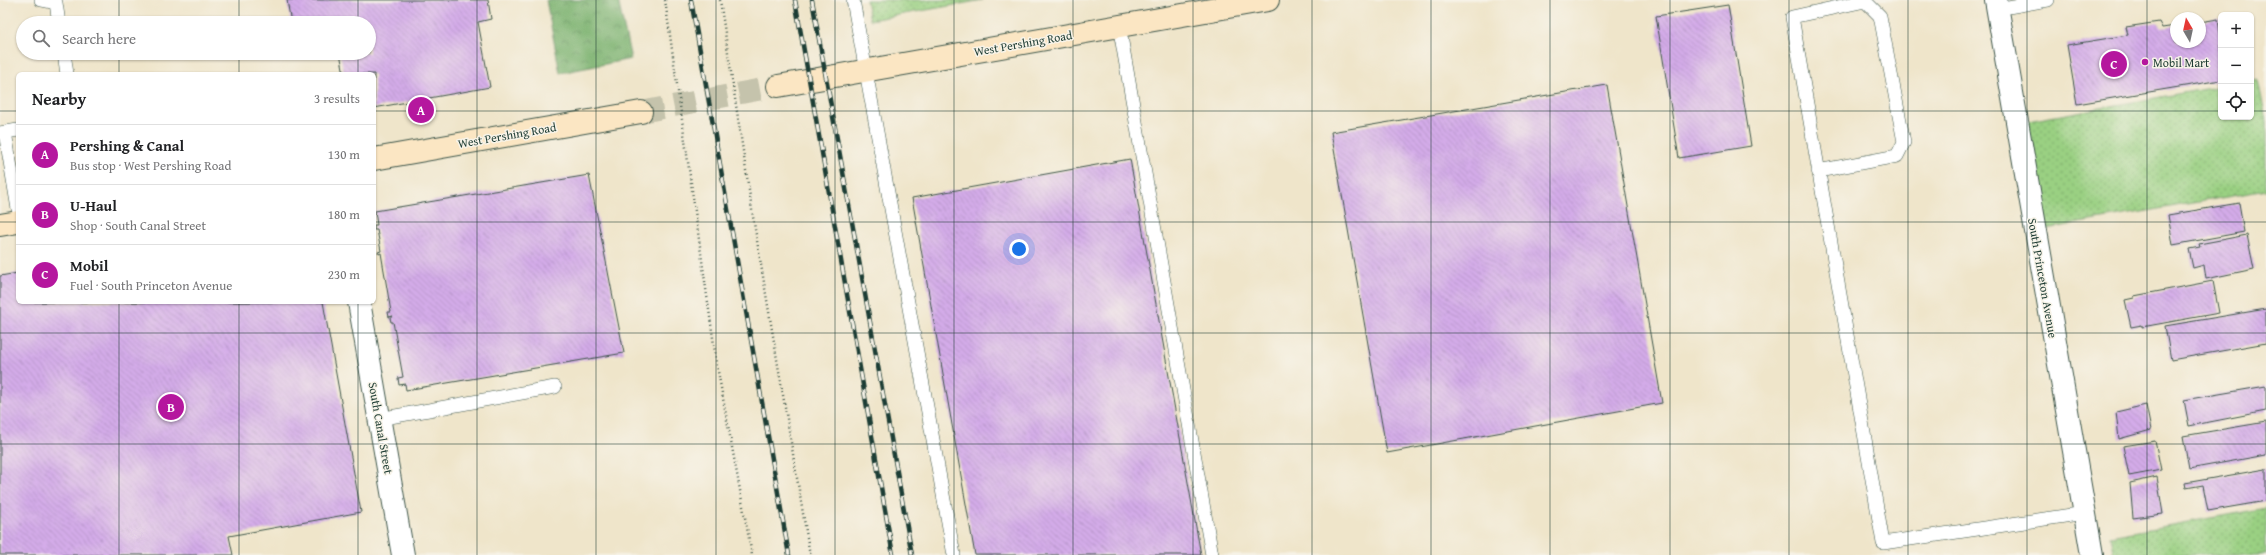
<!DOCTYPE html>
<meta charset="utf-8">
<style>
:root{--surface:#fff;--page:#f6f6f6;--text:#202124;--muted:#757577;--line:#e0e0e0;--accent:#b5179e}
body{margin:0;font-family:"Gentium Book Plus",serif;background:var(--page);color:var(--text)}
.controls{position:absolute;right:12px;top:12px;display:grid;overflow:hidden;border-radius:6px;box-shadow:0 1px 3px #0004}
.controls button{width:36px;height:36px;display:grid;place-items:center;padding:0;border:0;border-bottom:1px solid var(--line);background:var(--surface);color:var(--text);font:20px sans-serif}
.compass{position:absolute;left:2170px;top:12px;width:36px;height:36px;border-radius:50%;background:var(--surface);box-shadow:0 1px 3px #0004;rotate:351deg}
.you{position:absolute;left:1019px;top:249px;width:14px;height:14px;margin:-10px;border:3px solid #fff;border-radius:50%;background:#1a73e8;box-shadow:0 0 0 6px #1a73e833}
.badge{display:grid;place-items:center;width:26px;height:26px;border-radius:50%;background:var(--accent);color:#fff;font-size:13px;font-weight:700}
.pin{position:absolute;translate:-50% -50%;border:2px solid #fff;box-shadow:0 1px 4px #0006}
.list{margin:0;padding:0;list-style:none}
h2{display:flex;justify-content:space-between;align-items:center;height:52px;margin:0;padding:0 16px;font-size:17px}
h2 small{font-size:13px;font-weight:400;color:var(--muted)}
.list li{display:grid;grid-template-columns:26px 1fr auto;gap:12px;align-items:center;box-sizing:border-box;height:60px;padding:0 16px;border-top:1px solid var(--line)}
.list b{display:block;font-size:15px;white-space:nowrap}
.list p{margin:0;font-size:13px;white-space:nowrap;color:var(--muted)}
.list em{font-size:13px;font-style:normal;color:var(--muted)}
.icon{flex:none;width:22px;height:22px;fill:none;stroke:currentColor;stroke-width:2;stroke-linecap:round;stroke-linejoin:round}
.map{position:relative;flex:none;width:2266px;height:555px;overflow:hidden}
.search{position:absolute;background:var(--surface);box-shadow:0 1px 3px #0004;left:16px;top:16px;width:360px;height:44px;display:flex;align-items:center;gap:10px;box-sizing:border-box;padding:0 14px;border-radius:22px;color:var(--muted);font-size:15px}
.panel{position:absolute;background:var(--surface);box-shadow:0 1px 3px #0004;left:16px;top:72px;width:360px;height:232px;border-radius:6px}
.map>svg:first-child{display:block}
.grass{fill:url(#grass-dots);stroke:#5c865b}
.forest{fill:url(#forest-crowns);stroke:#4d7852}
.building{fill:url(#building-back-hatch)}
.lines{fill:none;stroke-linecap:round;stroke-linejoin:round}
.secondary-tunnel{stroke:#c5c3ac;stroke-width:22;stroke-dasharray:22 11;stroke-linecap:butt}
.lane-casing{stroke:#3e564a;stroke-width:14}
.street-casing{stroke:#3e564a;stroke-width:24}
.secondary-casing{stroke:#3e564a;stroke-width:24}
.path{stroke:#3e564a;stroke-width:2.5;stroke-dasharray:1 3;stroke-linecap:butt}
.lane{stroke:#fff;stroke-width:13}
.street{stroke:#fff;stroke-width:22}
.secondary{stroke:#fbe6c3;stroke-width:22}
.rail-casing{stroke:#1f3d34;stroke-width:4.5}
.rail{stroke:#f7f3e8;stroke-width:3;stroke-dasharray:9;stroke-linecap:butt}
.grid{fill:none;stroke:#1f3d34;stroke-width:1;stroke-opacity:0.55}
.poi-dot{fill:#b5179e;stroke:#f7f3e8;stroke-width:1.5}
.labels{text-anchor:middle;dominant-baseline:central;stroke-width:3;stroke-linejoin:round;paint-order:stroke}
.street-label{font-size:12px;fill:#1f3d34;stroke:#f7f3e8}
.poi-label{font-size:12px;fill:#1f3d34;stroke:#f7f3e8;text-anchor:start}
</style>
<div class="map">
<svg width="2266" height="555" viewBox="0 0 2266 555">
<defs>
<pattern id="grass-dots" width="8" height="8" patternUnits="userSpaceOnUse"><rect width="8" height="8" fill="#9ad082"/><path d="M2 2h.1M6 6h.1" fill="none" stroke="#7daa6b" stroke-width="1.8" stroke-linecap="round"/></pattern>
<pattern id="forest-crowns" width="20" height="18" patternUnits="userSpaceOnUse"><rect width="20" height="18" fill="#7bb270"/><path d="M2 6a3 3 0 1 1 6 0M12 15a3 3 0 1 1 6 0" fill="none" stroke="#64925d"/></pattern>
<pattern id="building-back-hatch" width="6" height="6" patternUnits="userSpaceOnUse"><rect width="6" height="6" fill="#d4ace9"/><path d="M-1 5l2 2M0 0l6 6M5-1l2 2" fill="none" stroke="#ab8dbe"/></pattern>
</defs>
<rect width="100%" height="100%" fill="#f7f3e8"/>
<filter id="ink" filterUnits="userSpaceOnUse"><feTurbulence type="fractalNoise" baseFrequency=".025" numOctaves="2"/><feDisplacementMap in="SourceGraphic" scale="8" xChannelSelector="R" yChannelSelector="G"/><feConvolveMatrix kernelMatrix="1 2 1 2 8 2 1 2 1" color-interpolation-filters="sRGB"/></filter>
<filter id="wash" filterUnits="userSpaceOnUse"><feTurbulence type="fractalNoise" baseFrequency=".012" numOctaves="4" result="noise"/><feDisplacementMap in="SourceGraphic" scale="16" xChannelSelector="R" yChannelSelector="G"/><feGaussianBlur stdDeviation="0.9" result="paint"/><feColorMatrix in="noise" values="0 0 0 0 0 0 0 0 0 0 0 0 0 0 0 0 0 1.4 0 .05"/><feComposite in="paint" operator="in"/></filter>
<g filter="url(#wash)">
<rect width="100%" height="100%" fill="#efe5ca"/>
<path class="grass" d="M866,0H983L870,20Z
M2258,79L2266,121V190L2035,231L2017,123L2221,86V117H2251V81Z
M2266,508V555H2114L2110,536Z"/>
<path class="forest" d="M546,0H618L631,59L560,73Z"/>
<g id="blocks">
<path class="building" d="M287,0H488L491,19L478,22L490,87L374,108V74H344L340,53H369V23H291Z
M1728,5L1751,146L1679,158L1656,16Z
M2218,19L2221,39V80L2077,104L2067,45L2128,35L2126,27L2159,22L2162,28L2176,26V42H2200V22Z
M1607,85L1662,403L1387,453L1331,132Z
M1130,159L1201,555H975L912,198Z
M589,175L624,353L406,390L405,384L399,385L398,378L403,377L393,322H391L390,318L393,316L389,317L388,312H391L381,253L379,254L378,252L381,251L377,230H374V225H377L375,211Z
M2239,203L2244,232L2173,245L2168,215Z
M2247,235L2254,269L2206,279L2204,265L2193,268L2189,249L2200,247L2199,244Z
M18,273V302H323L361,512L229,536L233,555H0V276Z
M2213,281L2219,313L2142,327V325L2131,327L2125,300L2134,298V296Z
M2266,309V343L2171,360L2165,326Z
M2266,386V411L2189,426L2184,400Z
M2146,405L2151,430L2119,439L2116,412Z
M2266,422V455L2189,469L2183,436Z
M2155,441L2161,470L2129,476L2123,446Z
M2266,469V501L2208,511L2203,485L2186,488L2185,483Z
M2157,477L2163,514L2133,518L2130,483Z"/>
</g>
</g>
<g filter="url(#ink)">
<use href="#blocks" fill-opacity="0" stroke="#3e564a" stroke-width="1"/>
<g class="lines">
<path class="secondary-tunnel" d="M641,112L778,86"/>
<g class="lane-casing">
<path id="lane" d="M41,0L56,3L59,23
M853,0L954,555
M1997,9L2048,0
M1119,25L1212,555
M64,53L67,74
M5,132L18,209
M0,133L18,130
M1818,171L1897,156L1904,142L1880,16L1865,1L1792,17L1883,543L2085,513
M379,419L555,387"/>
</g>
<g class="street-casing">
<path id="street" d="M1996,0L2092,555
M359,302L403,555"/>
</g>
<g class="secondary-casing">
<path id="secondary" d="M778,86L1268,0
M374,159L641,112
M0,225L18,222"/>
</g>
<path class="path" d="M665,0L717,366L752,555
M720,0L754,223L810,555"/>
<use href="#lane" class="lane"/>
<use href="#street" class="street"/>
<use href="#secondary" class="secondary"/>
<g class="rail-casing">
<path id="rail" d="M691,0L789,555
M795,0L893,555
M812,0L912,555"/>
</g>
<use href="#rail" class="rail"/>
</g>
</g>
<path class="grid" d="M119,0V23M239,0V23M358,0V23M477,0V555M596,0V555M716,0V555M835,0V555M954,0V555M1073,0V555M1193,0V555M1312,0V555M1431,0V555M1550,0V555M1670,0V555M1789,0V555M1908,0V555M2027,0V555M2147,0V555M119,53V74M239,53V74M358,53V74M0,111H18M374,111H2221M2251,111H2266M0,222H18M374,222H2266M119,302V555M239,302V555M358,302V555M0,333H2266M0,444H2266"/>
<circle class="poi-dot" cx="2145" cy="62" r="4"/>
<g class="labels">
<g class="street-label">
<text transform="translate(1023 43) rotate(-10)">West Pershing Road</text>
<text transform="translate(507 135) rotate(-10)">West Pershing Road</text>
<text transform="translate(2043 278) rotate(80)">South Princeton Avenue</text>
<text transform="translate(381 428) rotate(80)">South Canal Street</text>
</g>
<g class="poi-label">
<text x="2153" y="62">Mobil Mart</text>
</g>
</g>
</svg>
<div class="controls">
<button>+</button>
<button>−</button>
<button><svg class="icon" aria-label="locate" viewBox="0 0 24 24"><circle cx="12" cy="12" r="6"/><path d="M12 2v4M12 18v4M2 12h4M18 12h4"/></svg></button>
</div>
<svg class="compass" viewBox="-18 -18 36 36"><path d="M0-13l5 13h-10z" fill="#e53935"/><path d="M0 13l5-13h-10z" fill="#757577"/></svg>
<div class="you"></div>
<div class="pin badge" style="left:421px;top:110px">A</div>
<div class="pin badge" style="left:171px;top:407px">B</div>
<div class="pin badge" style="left:2114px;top:64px">C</div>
<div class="search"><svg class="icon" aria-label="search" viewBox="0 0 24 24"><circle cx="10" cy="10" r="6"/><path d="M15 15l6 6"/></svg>Search here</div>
<section class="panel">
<h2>Nearby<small>3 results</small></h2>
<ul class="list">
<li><span class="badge">A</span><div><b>Pershing &amp; Canal</b><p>Bus stop · West Pershing Road</p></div><em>130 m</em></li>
<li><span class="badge">B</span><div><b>U-Haul</b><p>Shop · South Canal Street</p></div><em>180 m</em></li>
<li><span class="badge">C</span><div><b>Mobil</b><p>Fuel · South Princeton Avenue</p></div><em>230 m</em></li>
</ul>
</section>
</div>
